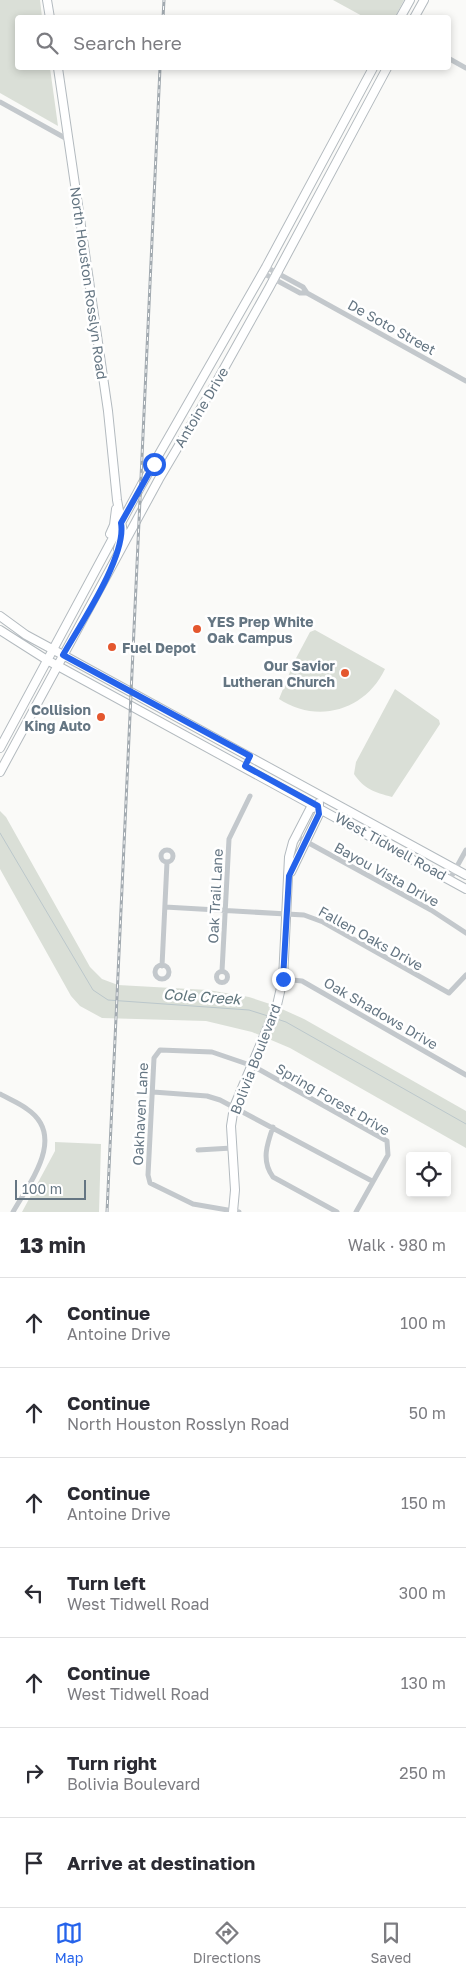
<!DOCTYPE html>
<meta charset="utf-8">
<style>
:root{--surface:#fff;--page:#f2f2f3;--text:#2b2b33;--muted:#7c7c81;--line:#e1e1e2;--accent:#2563eb}
body{margin:0;font-family:"Golos Text",sans-serif;background:var(--page);color:var(--text)}
.controls{position:absolute;right:15px;bottom:15px;display:grid;overflow:hidden;border-radius:5px;box-shadow:0 2px 8px #0003}
.controls button{width:45px;height:45px;display:grid;place-items:center;padding:0;border:0;border-bottom:1px solid var(--line);background:var(--surface);color:var(--text);font:25px sans-serif}
.scale{position:absolute;left:15px;bottom:12px;width:71px;box-sizing:border-box;padding-left:5px;border:2px solid #657683;border-top:0;font-size:14px;line-height:18px;white-space:nowrap;color:#657683;-webkit-text-stroke:4px #fff;paint-order:stroke}
.stop{position:absolute;width:15px;height:15px;margin:-11px;border:4px solid #2563eb;border-radius:50%;background:#fff}
.stop.end{background:#2563eb;border-color:#fff;box-shadow:0 1px 5px #0008}
.list{margin:0;padding:0;list-style:none}
h2{display:flex;justify-content:space-between;align-items:center;height:65px;margin:0;padding:0 20px;font-size:21px}
h2 small{font-size:16px;font-weight:400;color:var(--muted)}
.list li{display:grid;grid-template-columns:32px 1fr auto;gap:15px;align-items:center;box-sizing:border-box;height:90px;padding:0 20px;border-top:1px solid var(--line)}
.list b{display:block;font-size:19px;white-space:nowrap}
.list p{margin:0;font-size:16px;white-space:nowrap;color:var(--muted)}
.list em{font-size:16px;font-style:normal;color:var(--muted)}
.icon{flex:none;width:28px;height:28px;fill:none;stroke:currentColor;stroke-width:2;stroke-linecap:round;stroke-linejoin:round}
.map{position:relative;flex:none;width:466px;height:1212px;overflow:hidden}
.search{position:absolute;background:var(--surface);box-shadow:0 2px 8px #0003;left:15px;right:15px;top:15px;height:55px;display:flex;align-items:center;gap:12px;box-sizing:border-box;padding:0 18px;border-radius:5px;color:var(--muted);font-size:19px}
.sheet{height:695px;background:var(--surface)}
nav{display:flex;justify-content:space-around;align-items:center;box-sizing:border-box;height:70px;border-top:1px solid var(--line);background:var(--surface);font-size:14px;color:var(--muted)}
nav a{display:grid;justify-items:center;gap:2px}
nav .on{color:var(--accent)}
.map>svg:first-child{display:block}
.green{fill:#dadfd7}
.lines{fill:none;stroke-linecap:round;stroke-linejoin:round}
.stream{stroke:#bbc7cb;stroke-width:1}
.secondary-casing{stroke:#b3babf;stroke-width:10}
.street{stroke:#c3c8cc;stroke-width:5}
.secondary{stroke:#fff;stroke-width:8}
.rail-casing{stroke:#a2aab0;stroke-width:3}
.rail{stroke:#fff;stroke-width:1;stroke-dasharray:4;stroke-linecap:butt}
.route{stroke:#2563eb;stroke-width:6}
.poi-dot{fill:#e4572e;stroke:#fff;stroke-width:2}
.labels{text-anchor:middle;dominant-baseline:central;stroke-width:5;stroke-linejoin:round;paint-order:stroke}
.street-label{font-size:14px;fill:#657683;stroke:#fff}
.poi-label{font-size:14px;font-weight:bold;fill:#657683;stroke:#fff;text-anchor:start}
.water-label{font-size:15px;font-style:italic;fill:#60757c;stroke:#fff}
</style>
<div class="map">
<svg width="466" height="1212" viewBox="0 0 466 1212">
<rect width="100%" height="100%" fill="#fafaf8"/>
<path class="green" d="M0,0H40L42,17L18,18V68H50L58,126L0,93Z
M333,0H404L395,17H364Z
M315,630L385,669C365,711 317,724 279,699L294,662L310,632Z
M395,689L439,720L440,724L392,797C374,792 364,789 354,774L356,762Z
M0,811L6,817L90,967L102,979L118,985L208,990L249,997L273,1005L304,1019L466,1111V1148L290,1048L252,1032L206,1021L102,1018L80,1006L71,996L0,869Z
M55,1142L101,1144L99,1212H22L55,1151Z"/>
<g class="lines">
<path class="stream" d="M0,833L93,990L108,1000L249,1010L268,1016
M274,1018L286,1022L466,1124"/>
<g class="secondary-casing">
<path id="secondary" d="M47,0L50,18
M400,18L410,0
M414,18L424,0
M58,68L108,411L117,500L123,532L118,549
M110,534L114,525L116,509
M0,616L26,635L63,655L466,875
M0,630L47,660L466,889
M0,748L142,484L266,267L373,68
M0,772L159,479L217,381L269,288L387,68
M291,872L319,814V803
M233,1212L235,1190L231,1126L234,1107L277,1005L283,979L289,857L293,842L310,809L318,806"/>
</g>
<path class="street" d="M448,58L466,68
M0,102L67,139
M266,267L303,287L307,293
M263,273L300,293H307L466,381
M296,836L431,910L466,933
M161 856a6 6 0 1 1 12 0a6 6 0 1 1-12 0Z
M450,879L466,850
M165,907L304,915L323,922L449,993L466,975
M155 972a7 7 0 1 1 14 0a7 7 0 1 1-14 0Z
M162,966L167,862
M222,971L229,839L250,796
M216.5 977a5.5 5.5 0 1 1 11 0a5.5 5.5 0 1 1-11 0Z
M283,979L302,981L466,1075
M153,1092L207,1096L220,1100L372,1181
M0,1094C9,1099 19,1103 27,1109C67,1136 30,1182 13,1212
M273,1127C267,1144 261,1161 273,1177L337,1212
M198,1150L232,1148
M239,1212L193,1204L150,1183L148,1175L154,1058L160,1050L212,1052L253,1066L387,1141L388,1155L356,1212"/>
<use href="#secondary" class="secondary"/>
<g class="rail-casing">
<path id="rail" d="M163,18L164,0
M107,1212L160,68"/>
</g>
<use href="#rail" class="rail"/>
</g>
<g class="lines">
<path class="route" d="M154,464L121,523C127,556 80,625 63,655L250,756L245,766L318,806L319,814L289,876L283,979"/>
</g>
<g class="poi-dot">
<circle cx="197" cy="629" r="5"/>
<circle cx="112" cy="647" r="5"/>
<circle cx="345" cy="673" r="5"/>
<circle cx="101" cy="717" r="5"/>
</g>
<g class="labels">
<g class="street-label">
<text transform="translate(89 283) rotate(82)">North Houston Rosslyn Road</text>
<text transform="translate(392 327) rotate(29)">De Soto Street</text>
<text transform="translate(201 407) rotate(-59)">Antoine Drive</text>
<text transform="translate(391 846) rotate(29)">West Tidwell Road</text>
<text transform="translate(387 874) rotate(29)">Bayou Vista Drive</text>
<text transform="translate(215 896) rotate(-87)">Oak Trail Lane</text>
<text transform="translate(371 938) rotate(29)">Fallen Oaks Drive</text>
<text transform="translate(381 1013) rotate(30)">Oak Shadows Drive</text>
<text transform="translate(255 1059) rotate(-69)">Bolivia Boulevard</text>
<text transform="translate(333 1099) rotate(30)">Spring Forest Drive</text>
<text transform="translate(140 1114) rotate(-87)">Oakhaven Lane</text>
</g>
<g class="poi-label">
<text x="207" y="621">YES Prep White<tspan x="207" dy="16">Oak Campus</tspan></text>
<text x="122" y="647">Fuel Depot</text>
<text x="335" y="665" text-anchor="end">Our Savior<tspan x="335" dy="16">Lutheran Church</tspan></text>
<text x="91" y="709" text-anchor="end">Collision<tspan x="91" dy="16">King Auto</tspan></text>
</g>
<g class="water-label">
<text transform="translate(202 996) rotate(4)">Cole Creek</text>
</g>
</g>
</svg>
<div class="controls">
<button><svg class="icon" aria-label="locate" viewBox="0 0 24 24"><circle cx="12" cy="12" r="6"/><path d="M12 2v4M12 18v4M2 12h4M18 12h4"/></svg></button>
</div>
<div class="scale">100 m</div>
<div class="stop" style="left:154px;top:464px"></div>
<div class="stop end" style="left:283px;top:979px"></div>
<div class="search"><svg class="icon" aria-label="search" viewBox="0 0 24 24"><circle cx="10" cy="10" r="6"/><path d="M15 15l6 6"/></svg>Search here</div>
</div>
<section class="sheet">
<h2>13 min<small>Walk · 980 m</small></h2>
<ul class="list">
<li><svg class="icon" aria-label="ahead" viewBox="0 0 24 24"><path d="M12 20V5M6 11l6-6 6 6"/></svg><div><b>Continue</b><p>Antoine Drive</p></div><em>100 m</em></li>
<li><svg class="icon" aria-label="ahead" viewBox="0 0 24 24"><path d="M12 20V5M6 11l6-6 6 6"/></svg><div><b>Continue</b><p>North Houston Rosslyn Road</p></div><em>50 m</em></li>
<li><svg class="icon" aria-label="ahead" viewBox="0 0 24 24"><path d="M12 20V5M6 11l6-6 6 6"/></svg><div><b>Continue</b><p>Antoine Drive</p></div><em>150 m</em></li>
<li><svg class="icon" aria-label="left" viewBox="0 0 24 24"><path d="M17 20v-9H6M10 6l-5 5 5 5"/></svg><div><b>Turn left</b><p>West Tidwell Road</p></div><em>300 m</em></li>
<li><svg class="icon" aria-label="ahead" viewBox="0 0 24 24"><path d="M12 20V5M6 11l6-6 6 6"/></svg><div><b>Continue</b><p>West Tidwell Road</p></div><em>130 m</em></li>
<li><svg class="icon" aria-label="right" viewBox="0 0 24 24"><path d="M7 20v-9h11M14 6l5 5-5 5"/></svg><div><b>Turn right</b><p>Bolivia Boulevard</p></div><em>250 m</em></li>
<li><svg class="icon" aria-label="arrive" viewBox="0 0 24 24"><path d="M6 21V4h12l-3 4 3 4H6"/></svg><div><b>Arrive at destination</b></div></li>
</ul>
</section>
<nav>
<a class="on"><svg class="icon" aria-label="map" viewBox="0 0 24 24"><path d="M3 6l6-2 6 2 6-2v14l-6 2-6-2-6 2zM9 4v14M15 6v14"/></svg>Map</a>
<a><svg class="icon" aria-label="directions" viewBox="0 0 24 24"><path d="M12 3l9 9-9 9-9-9zM9 14v-3h6M13 9l2 2-2 2"/></svg>Directions</a>
<a><svg class="icon" aria-label="saved" viewBox="0 0 24 24"><path d="M7 4h10v16l-5-4-5 4z"/></svg>Saved</a>
</nav>
